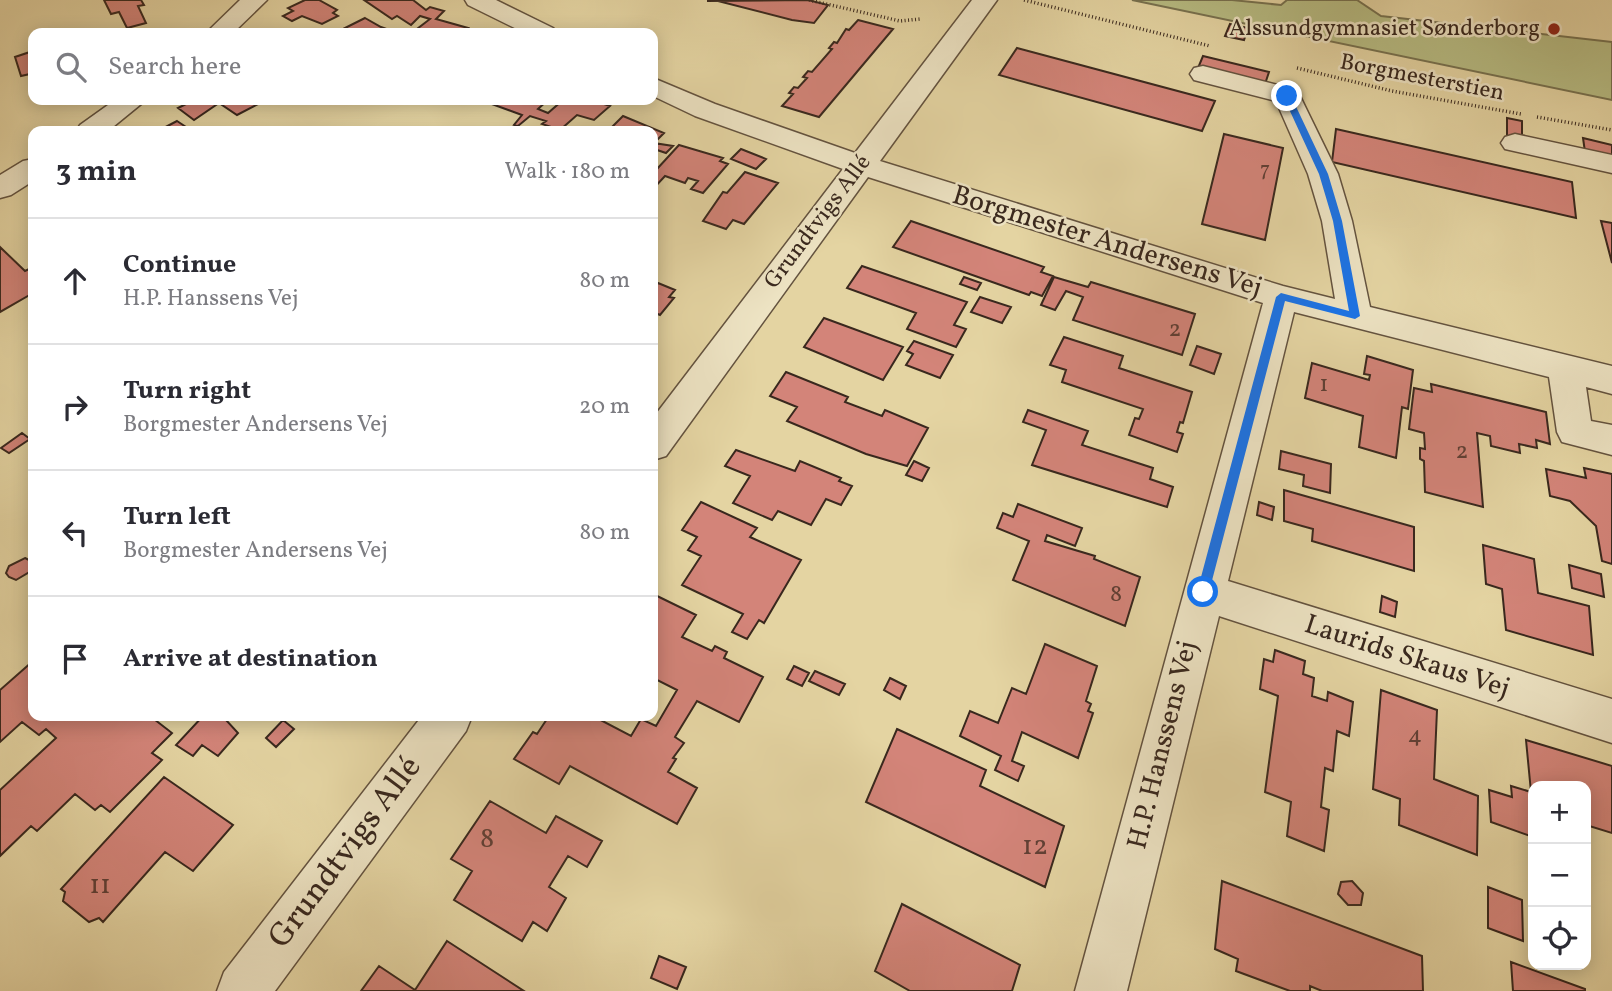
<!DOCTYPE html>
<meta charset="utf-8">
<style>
:root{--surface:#fff;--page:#f2f2f3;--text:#2b2b33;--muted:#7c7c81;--line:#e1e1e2}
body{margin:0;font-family:Vollkorn,serif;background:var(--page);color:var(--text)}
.controls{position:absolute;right:21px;bottom:21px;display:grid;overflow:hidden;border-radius:14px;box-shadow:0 4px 18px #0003}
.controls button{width:63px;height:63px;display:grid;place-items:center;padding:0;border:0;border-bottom:2px solid var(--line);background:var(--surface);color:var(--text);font:35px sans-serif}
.stop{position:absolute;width:21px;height:21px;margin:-16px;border:5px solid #1a73e8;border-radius:50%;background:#fff}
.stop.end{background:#1a73e8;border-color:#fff;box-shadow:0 2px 7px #0008}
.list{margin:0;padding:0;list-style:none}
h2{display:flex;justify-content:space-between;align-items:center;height:91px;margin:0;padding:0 28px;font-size:30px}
h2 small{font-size:23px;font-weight:400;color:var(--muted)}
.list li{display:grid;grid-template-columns:46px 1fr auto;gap:21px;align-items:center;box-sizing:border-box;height:126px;padding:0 28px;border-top:2px solid var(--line)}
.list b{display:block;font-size:26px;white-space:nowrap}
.list p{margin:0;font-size:23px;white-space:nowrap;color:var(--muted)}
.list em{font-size:23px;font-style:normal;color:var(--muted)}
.icon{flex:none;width:38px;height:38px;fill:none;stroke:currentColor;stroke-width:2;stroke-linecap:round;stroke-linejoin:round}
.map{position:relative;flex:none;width:1612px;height:991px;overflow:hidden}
.search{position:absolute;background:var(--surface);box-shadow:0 4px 18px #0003;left:28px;top:28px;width:630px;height:77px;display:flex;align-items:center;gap:18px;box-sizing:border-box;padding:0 24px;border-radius:14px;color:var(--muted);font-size:26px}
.panel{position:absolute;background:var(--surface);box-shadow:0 4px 18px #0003;left:28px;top:126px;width:630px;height:595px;border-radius:14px}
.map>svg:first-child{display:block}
.green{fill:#b7bc83;stroke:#787250;stroke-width:2}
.building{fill:#d38479;stroke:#39281e;stroke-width:2}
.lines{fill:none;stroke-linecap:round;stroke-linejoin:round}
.minor-casing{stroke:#64533f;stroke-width:3}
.path{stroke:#39281e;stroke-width:3.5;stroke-dasharray:1 2.5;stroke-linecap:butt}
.minor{fill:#ede3c3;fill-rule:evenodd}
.route{fill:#1a73e8}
.poi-dot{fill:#8f2418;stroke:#ede3c3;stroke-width:2.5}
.labels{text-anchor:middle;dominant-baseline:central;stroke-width:5;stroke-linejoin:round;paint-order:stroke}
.far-number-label{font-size:21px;fill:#603f35}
.far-poi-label{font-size:23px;fill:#39281e;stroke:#ede3c3;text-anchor:end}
.far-street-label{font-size:23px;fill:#39281e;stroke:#ede3c3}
.number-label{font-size:24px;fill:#603f35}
.street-label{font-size:28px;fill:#39281e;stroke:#ede3c3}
.near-number-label{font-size:28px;fill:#603f35}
.near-street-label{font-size:33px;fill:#39281e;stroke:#ede3c3}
</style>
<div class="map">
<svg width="1612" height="991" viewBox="0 0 1612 991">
<rect width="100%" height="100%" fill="#e4d4a2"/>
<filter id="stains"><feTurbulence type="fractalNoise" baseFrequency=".00286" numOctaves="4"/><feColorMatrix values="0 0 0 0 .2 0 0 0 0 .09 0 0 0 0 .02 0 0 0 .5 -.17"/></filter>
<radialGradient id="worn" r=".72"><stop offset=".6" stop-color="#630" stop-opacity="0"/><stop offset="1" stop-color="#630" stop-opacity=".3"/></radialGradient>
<path class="green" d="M1132,0H1232L1281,5L1287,0H1357L1381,16L1612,42V100Z"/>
<path class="building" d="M104,0H141L144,5L138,6L146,23L127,28L119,12L111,14Z
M305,0H319L337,10L333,13L338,16L322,24L302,16L292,21L283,16L293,11L288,8Z
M364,0H413L426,10L430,7L444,11L436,19L468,28L461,33H428L417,29L430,19L420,16L411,25L397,16L392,19Z
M808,0L828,5L814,23L792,20L718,1H707Z
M365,18L381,27L389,30L383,33L373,31L352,33L343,29Z
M858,20L893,29L819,117L782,106L793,94L789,93L794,87L798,88L807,78L803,77L808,71L812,72L832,49L829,48L834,42L837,43L846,29L849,30Z
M1230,24L1248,28L1244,40L1225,36Z
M1017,48L1215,101L1202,131L999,75Z
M33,51V83L30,74L21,76L15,57Z
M1203,56L1269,72L1265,84L1198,68Z
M194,100H263L264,101L237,115L219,103L194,120L178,108Z
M494,100H548L538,109L548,113L563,100H592L610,106L594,120L577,115L560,130L542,124L546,121L530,116L518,126L514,125L522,115L489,103Z
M623,116L664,133L654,143L673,146L666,153L657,150L653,155V131H608Z
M1507,118L1522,121V140L1507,137Z
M177,121L192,131H158Z
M1336,129L1572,182L1576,218L1332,162Z
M1224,134L1283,148L1265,240L1202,224Z
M1583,138L1612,145V158L1585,152Z
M679,145L723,158L720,161L728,164L703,193L691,189L698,181L688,178L685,183L665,176L653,189V167L657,169Z
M741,149L766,159L756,169L731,159Z
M745,172L778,183L744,224L733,220L726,229L703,221L723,192L727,193Z
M911,221L1044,267L1041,272L1053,276L1042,296L1031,292L1029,295L893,247Z
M1601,221L1612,223V263Z
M0,247L25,271L33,267V293L0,312Z
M862,266L967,302L954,325L966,329L956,347L907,329L916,313L847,288Z
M964,277L981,283L977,290L960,284Z
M1054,277L1088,287L1091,282L1195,314L1182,355L1073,320L1083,297L1066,291L1055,310L1041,305Z
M658,283L675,290L669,297L674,298L660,315L653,312V289Z
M980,297L1011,307L1002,323L971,312Z
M824,318L903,347L883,380L804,347Z
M1064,337L1123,356L1119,368L1192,392L1183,423L1180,422L1177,432L1183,434L1177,452L1129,435L1135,418L1139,419L1143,409L1062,382L1066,370L1050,365Z
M914,341L953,355L940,378L906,365L913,354L907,351Z
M1197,346L1221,354L1214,374L1190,365Z
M1367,356L1413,370L1408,409L1402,407L1396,458L1359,447L1363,416L1305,398L1312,363L1369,380L1370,375L1364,374Z
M786,372L848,397L845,402L882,416L885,410L928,428L907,466L866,454L787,421L797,407L770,396Z
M1431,384L1546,412L1550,444L1536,440L1537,448L1519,444L1520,453L1491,446L1490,436L1477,433L1483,507L1425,492L1424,461L1420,459V448L1425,449L1424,433L1409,429L1414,388L1432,392Z
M1028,410L1088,431L1082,445L1153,468L1150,479L1173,487L1167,507L1032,465L1046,430L1023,422Z
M22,433L30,439L9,453L1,448Z
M736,450L795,471L800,461L841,478L839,481L852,486L841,505L826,499L811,525L778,511L772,520L733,503L750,476L725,466Z
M1281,451L1331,464L1330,493L1303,486L1304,475L1279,469Z
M914,461L929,468L922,481L906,475Z
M1584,468L1612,474V564L1602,561L1596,526L1570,501L1550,496L1546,469L1586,478Z
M1284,490L1414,527V571L1312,541L1313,529L1284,521Z
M701,502L757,528L750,537L801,560L764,623L759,620L747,639L732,632L743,614L682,585L701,556L688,550L697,537L682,530Z
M1259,502L1274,507L1272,520L1257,515Z
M1018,504L1082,528L1075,546L1047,535L1045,541L1095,556L1094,559L1140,577L1125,626L1013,580L1029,541L997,528L1003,513L1013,517Z
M1483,545L1534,559L1538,593L1589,606L1593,655L1506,630L1502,589L1486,584Z
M25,558L33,562L31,571L16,580L9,577L6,573L9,566Z
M1569,565L1601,574L1604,597L1572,588Z
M653,594L696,615L682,637L712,651L715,646L727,652L724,658L763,677L739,722L697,701L675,737L684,743L673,758L676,759L668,772L697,788L677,824L570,766L559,784L514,759L533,732L537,734L549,716H593L631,736L641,719L656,726L677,690L653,678V651L655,647L653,646Z
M1382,596L1397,602L1395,617L1380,612Z
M1045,644L1097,666L1086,701L1091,704L1088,711L1093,713L1078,758L1022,732L1012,761L1024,766L1018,781L995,770L1001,756L960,736L970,711L998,723L1012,688L1026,694Z
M1275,650L1305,661L1303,674L1314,678L1312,696L1327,701L1328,692L1353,702L1349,736L1337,731L1333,771L1325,768L1321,807L1329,810L1324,851L1287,836L1291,802L1265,792L1278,696L1260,689L1264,659L1273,662Z
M33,661V716H150L172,733L152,753L162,760L110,812L101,805L95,810L75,794L37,831L31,826L0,856V790L56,738L46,729L39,735L22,722L0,742V690Z
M794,666L809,673L802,686L787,679Z
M815,671L845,684L839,695L809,681Z
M890,678L906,686L900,699L884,690Z
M1381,690L1437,710L1434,779L1478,796L1477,855L1399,825L1400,799L1373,789Z
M203,716H229L225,719L238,733L218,756L202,745L193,756L176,745Z
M283,720L294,729L276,747L266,738Z
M897,729L986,770L980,786L1064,826L1045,887L866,802Z
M1526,740L1612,766V833L1586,825V786H1533V837L1491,822L1489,790L1512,797L1511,786L1531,792Z
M164,777L233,825L193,871L165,852L103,922L99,918L89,922L63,901L65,892L61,889Z
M490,801L546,833L556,816L602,841L587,867L568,856L549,887L566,898L547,931L533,922L522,941L454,900L472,871L451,859Z
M1222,881L1422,956L1423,991H1322L1310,986V991H1290L1236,971L1238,959L1215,949Z
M1352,881L1363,893L1361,905H1348L1338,894L1341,882Z
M1488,887L1522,900L1523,941L1488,928Z
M902,904L1020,965L1012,991H910L875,971Z
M447,941L524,991H361L379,966L415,990Z
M659,956L686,967L677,989L651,978Z
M1511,962L1585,989V991H1513Z"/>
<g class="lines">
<g class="minor-casing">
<path id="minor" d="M240,0H267L233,33H206Z
M465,0H496L553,28L557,33H525L468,5Z
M972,0H997L880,161L1283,286L1335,299L1322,221L1308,174L1276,101L1194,80L1190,74L1194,68L1203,66L1297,90L1338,174L1352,221L1370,307L1612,366V394L1586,387L1591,421L1612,425V455L1562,442L1557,432L1549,377L1294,312L1228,581L1612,699V743L1219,616L1127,991H1075L1263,303L868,177L666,456L653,460V418L843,169L695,116L653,96V78L715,104L855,153Z
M115,100H146L108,131H76L80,125Z
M1515,134L1612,155V173L1505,149L1501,143L1505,137Z
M33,159V181L11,195L0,198V175L23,161Z
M422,716H472L466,731L275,991H217L224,972Z"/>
</g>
<path class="path" d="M809,0L900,21L920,19
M1024,0L1210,46
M1297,68L1392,91L1521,114
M1537,117L1612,130"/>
<use href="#minor" class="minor"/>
</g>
<path class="route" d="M1287,93L1291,96L1328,174L1342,221L1360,316L1355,319L1285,301L1209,592L1203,597L1197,592L1276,297L1281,293L1349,311L1333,221L1319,174L1283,96Z"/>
<circle class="poi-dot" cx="1554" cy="29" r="7"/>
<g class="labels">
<g class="far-number-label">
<text x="1265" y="170">7</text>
</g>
<g class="far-poi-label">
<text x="1540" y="29">Alssundgymnasiet Sønderborg</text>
</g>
<g class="far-street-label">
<text transform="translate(1422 78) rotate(11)">Borgmesterstien</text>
<text transform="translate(818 222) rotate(-53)">Grundtvigs Allé</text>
</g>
<g class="number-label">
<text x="1175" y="330">2</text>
<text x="1324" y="385">1</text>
<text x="1462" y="452">2</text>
<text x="1116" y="595">8</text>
<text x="1415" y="736">4</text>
</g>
<g class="street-label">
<text transform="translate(1107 242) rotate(17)">Borgmester Andersens Vej</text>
<text transform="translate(1407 657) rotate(18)">Laurids Skaus Vej</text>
<text transform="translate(1163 745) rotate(-76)">H.P. Hanssens Vej</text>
</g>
<g class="near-number-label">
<text x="487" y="839">8</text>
<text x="1035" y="846">12</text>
<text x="100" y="885">11</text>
</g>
<g class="near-street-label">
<text transform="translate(346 853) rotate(-53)">Grundtvigs Allé</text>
</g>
</g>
<rect width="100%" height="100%" filter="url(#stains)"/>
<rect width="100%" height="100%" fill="url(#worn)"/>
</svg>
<div class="controls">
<button>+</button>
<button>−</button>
<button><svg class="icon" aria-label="locate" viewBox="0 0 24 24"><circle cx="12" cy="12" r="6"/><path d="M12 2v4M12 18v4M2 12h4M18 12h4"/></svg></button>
</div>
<div class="stop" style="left:1203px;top:592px"></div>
<div class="stop end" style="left:1287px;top:96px"></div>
<div class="search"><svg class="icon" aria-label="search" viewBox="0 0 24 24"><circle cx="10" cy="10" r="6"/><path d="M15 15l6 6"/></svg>Search here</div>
<section class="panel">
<h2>3 min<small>Walk · 180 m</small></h2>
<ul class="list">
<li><svg class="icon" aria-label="ahead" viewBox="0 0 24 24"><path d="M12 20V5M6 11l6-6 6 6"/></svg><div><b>Continue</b><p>H.P. Hanssens Vej</p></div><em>80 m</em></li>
<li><svg class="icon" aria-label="right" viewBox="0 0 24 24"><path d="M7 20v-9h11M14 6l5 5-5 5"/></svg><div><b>Turn right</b><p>Borgmester Andersens Vej</p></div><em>20 m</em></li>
<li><svg class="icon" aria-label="left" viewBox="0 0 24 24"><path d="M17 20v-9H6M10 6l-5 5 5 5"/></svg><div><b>Turn left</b><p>Borgmester Andersens Vej</p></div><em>80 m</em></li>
<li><svg class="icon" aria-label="arrive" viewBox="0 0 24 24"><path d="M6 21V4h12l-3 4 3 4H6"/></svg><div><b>Arrive at destination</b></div></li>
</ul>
</section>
</div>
